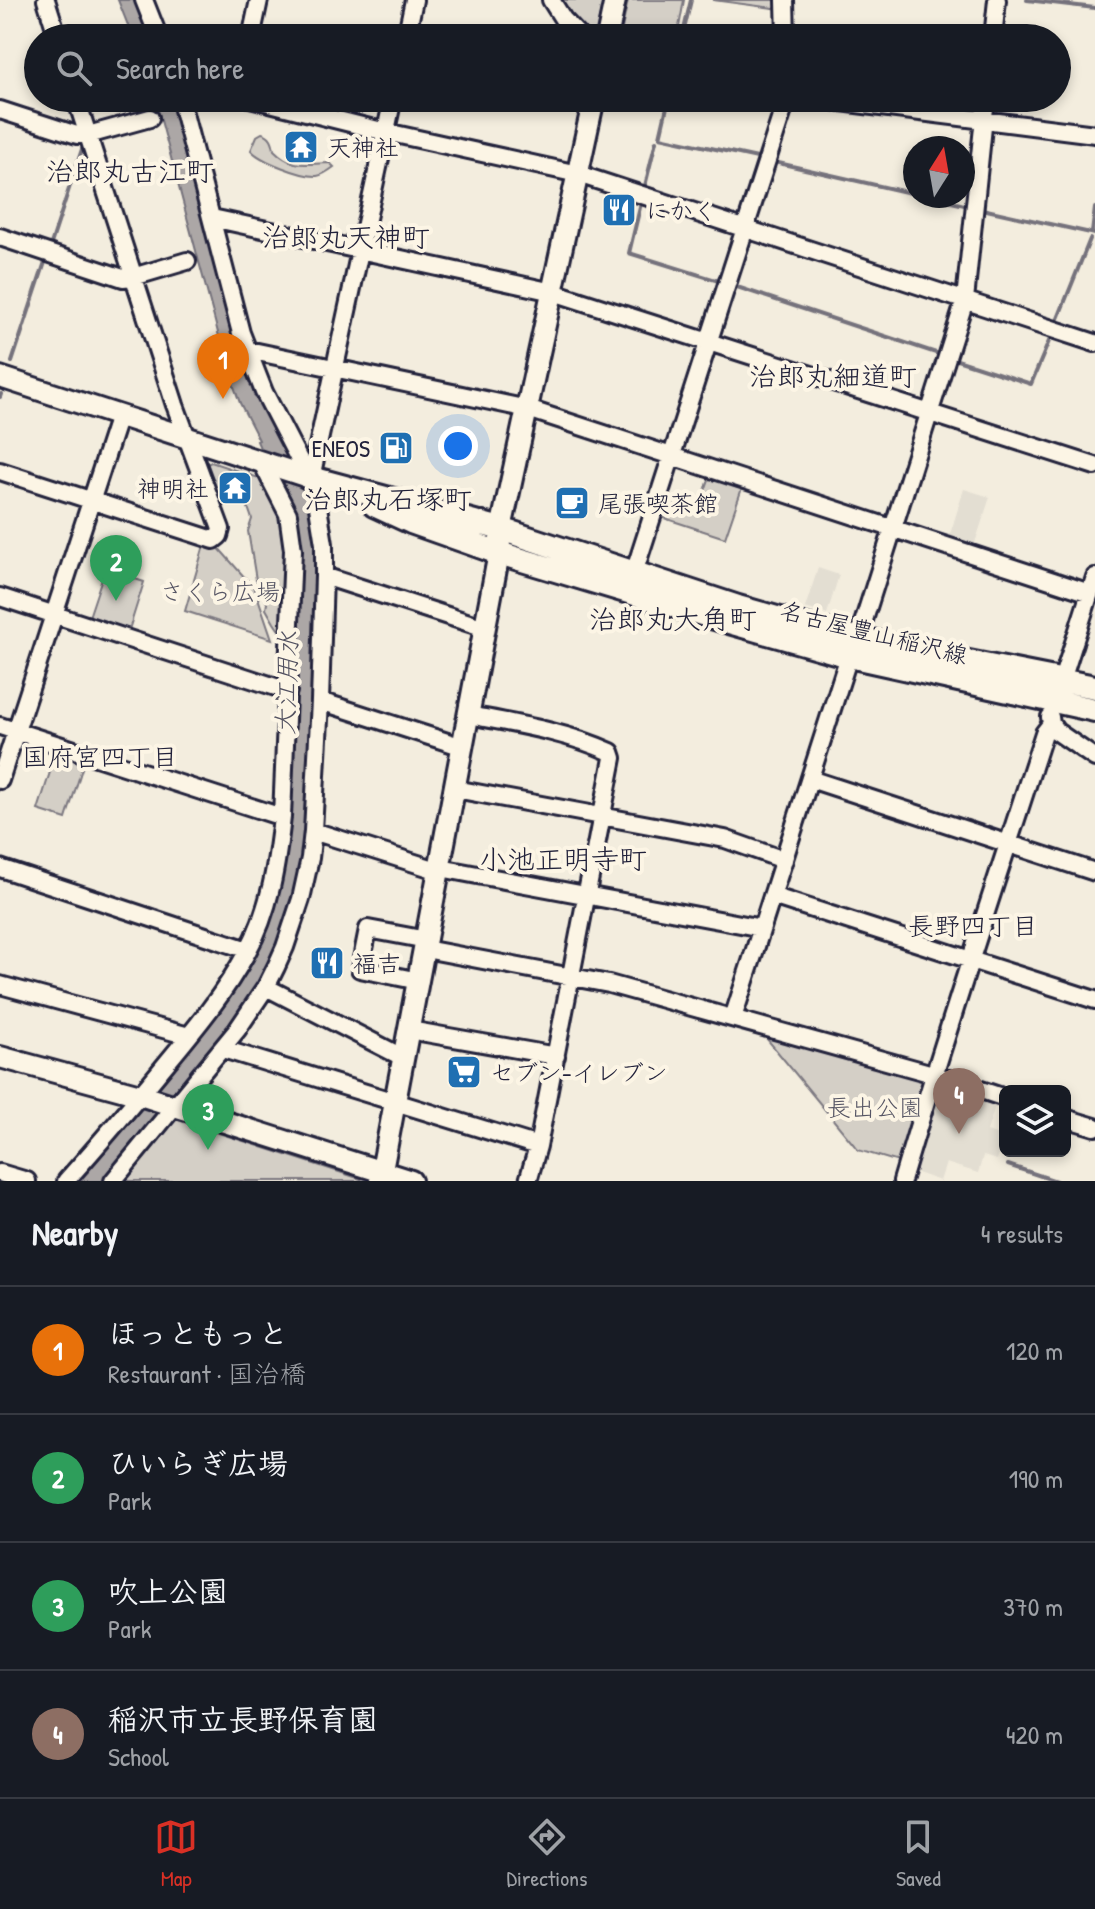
<!DOCTYPE html>
<meta charset="utf-8">
<style>
:root{--surface:#171b24;--page:#20242c;--text:#f1f3f6;--muted:#9ea1a6;--line:#363941;--accent:#d93025}
body{margin:0;font-family:"Patrick Hand","Klee One",sans-serif;background:var(--page);color:var(--text)}
.controls{position:absolute;right:24px;bottom:24px;display:grid;overflow:hidden;border-radius:12px;box-shadow:0 4px 12px #0003}
.controls button{width:72px;height:72px;display:grid;place-items:center;padding:0;border:0;border-bottom:2px solid var(--line);background:var(--surface);color:var(--text);font:40px sans-serif}
.compass{position:absolute;left:903px;top:136px;width:72px;height:72px;border-radius:50%;background:var(--surface);box-shadow:0 4px 12px #0003;rotate:11deg}
.you{position:absolute;left:458px;top:446px;width:28px;height:28px;margin:-20px;border:6px solid #fff;border-radius:50%;background:#1a73e8;box-shadow:0 0 0 12px #1a73e833}
.badge{display:grid;place-items:center;width:52px;height:52px;border-radius:50%;background:var(--accent);color:#fff;font-size:26px;font-weight:700}
.pin{position:absolute;translate:-50% -66px;filter:drop-shadow(0 2px 4px #0008)}
.pin::after{content:'';position:absolute;top:42px;width:28px;height:24px;background:inherit;clip-path:polygon(0 0,100% 0,50% 100%)}
.list{margin:0;padding:0;list-style:none}
h2{display:flex;justify-content:space-between;align-items:center;height:104px;margin:0;padding:0 32px;font-size:34px}
h2 small{font-size:26px;font-weight:400;color:var(--muted)}
.list li{display:grid;grid-template-columns:52px 1fr auto;gap:24px;align-items:center;box-sizing:border-box;height:128px;padding:0 32px;border-top:2px solid var(--line)}
.list b{display:block;font-size:30px;white-space:nowrap}
.list p{margin:0;font-size:26px;white-space:nowrap;color:var(--muted)}
.list em{font-size:26px;font-style:normal;color:var(--muted)}
.icon{flex:none;width:44px;height:44px;fill:none;stroke:currentColor;stroke-width:2;stroke-linecap:round;stroke-linejoin:round}
.map{position:relative;flex:none;width:1095px;height:1181px;overflow:hidden}
.search{position:absolute;background:var(--surface);box-shadow:0 4px 12px #0003;left:24px;right:24px;top:24px;height:88px;display:flex;align-items:center;gap:20px;box-sizing:border-box;padding:0 28px;border-radius:44px;color:var(--muted);font-size:30px}
.sheet{height:616px;background:var(--surface)}
nav{display:flex;justify-content:space-around;align-items:center;box-sizing:border-box;height:112px;border-top:2px solid var(--line);background:var(--surface);font-size:22px;color:var(--muted)}
nav a{display:grid;justify-items:center;gap:4px}
nav .on{color:var(--accent)}
.map>svg:first-child{display:block}
.built{fill:#e3ded2}
.green{fill:#d4cfc6;stroke:#7b7880;stroke-width:2}
.water{fill:#aca7a6;stroke:#75727b;stroke-width:2}
.lines{fill:none;stroke-linecap:round;stroke-linejoin:round}
.stream{stroke:#75727b;stroke-width:4}
.minor-casing{stroke:#22223b;stroke-width:22}
.tertiary-casing{stroke:#22223b;stroke-width:26}
.secondary-casing{stroke:#22223b;stroke-width:28}
.minor{stroke:#fcf5e5;stroke-width:16}
.tertiary{stroke:#fcf5e5;stroke-width:20}
.secondary{stroke:#fcf5e5;stroke-width:22}
.labels{text-anchor:middle;dominant-baseline:central;stroke-width:8;stroke-linejoin:round;paint-order:stroke}
.poi-label{font-size:24px;fill:#22223b;stroke:#fcf5e5;text-anchor:start}
.park-label{font-size:24px;fill:#575665;stroke:#fcf5e5}
.street-label{font-size:24px;fill:#22223b;stroke:#fcf5e5}
.water-label{font-size:26px;font-style:italic;fill:#525160;stroke:#fcf5e5}
.neighbourhood-label{font-size:26px;fill:#22223b;stroke:#fcf5e5}
.quarter-label{font-size:28px;fill:#22223b;stroke:#fcf5e5}
</style>
<div class="map">
<svg width="1095" height="1181" viewBox="0 0 1095 1181">
<rect width="100%" height="100%" fill="#f3edde"/>
<filter id="ink" filterUnits="userSpaceOnUse"><feTurbulence type="fractalNoise" baseFrequency=".0125" numOctaves="2"/><feDisplacementMap in="SourceGraphic" scale="16" xChannelSelector="R" yChannelSelector="G"/><feConvolveMatrix kernelMatrix="1 2 1 2 8 2 1 2 1" color-interpolation-filters="sRGB"/></filter>
<g filter="url(#ink)">
<path class="built" d="M964,489L990,497L973,549L948,541Z
M818,568L839,575L827,614L805,608Z
M942,1082L997,1100L987,1131L1005,1137V1151H1008L1006,1157L999,1154L997,1160L983,1156L978,1173L946,1163L940,1181L917,1173L912,1165L936,1086Z"/>
<path class="green" d="M555,0H603L595,38H587Z
M628,0H684L677,38H620Z
M713,0H781V9Z
M262,133C271,135 273,142 274,150C294,170 306,163 330,163L334,167C330,170 323,175 317,176C303,177 260,161 251,150L257,136Z
M211,462L262,479L282,513L288,544L284,632L278,629L274,623L266,609L267,603L263,593L256,580L248,531L252,519L241,487L236,483L229,485L228,496L222,500L216,498L207,468V464Z
M711,474L743,485L725,538L658,516L665,495L699,507Z
M205,542L216,545L255,589L272,639L185,611Z
M105,569L144,582L128,633L88,620Z
M57,750L85,759L66,819L38,810Z
M762,1033L920,1076L925,1084L902,1163L858,1150Z
M175,1119L361,1179L362,1181H122L170,1121Z"/>
<path class="water" d="M118,0H138L153,38H133Z
M155,98H174L236,327L256,395L310,495L308,505L310,506L316,537L317,556L307,830L300,877L278,946L262,978L226,1034L123,1153L102,1181H80L168,1077L230,997L257,951L265,932L281,879L290,830L298,537L257,441L259,440L240,403L228,370Z"/>
<g class="lines">
<path class="stream" d="M1027,0L1095,8
M682,38L691,0
M669,98L660,137L762,159
M774,162L915,194
M645,186L656,141
M925,196L969,206
M642,199L629,253L722,282
M982,209L1095,234
M1092,233L1095,208
M50,247L82,149
M734,286L942,355
M1057,321L1090,239
M954,359L1031,384L1052,334
M12,362L46,259
M0,397L1,394
M1008,1165L1056,1181"/>
<g class="minor-casing">
<path id="minor" d="M46,0L58,38
M144,0L159,38
M551,0L563,19L581,38
M785,0L786,38
M251,38L259,0
M406,38L414,0
M993,38L997,0
M180,98L241,333L264,392L308,477
M250,98L386,132L578,174L1095,343
M809,98L1095,134
M0,110L77,135H88L150,118
M212,218L553,292L1095,466
M0,237L123,278L133,277L187,261
M248,350L528,409L1090,593
M0,471L214,540L219,536L221,529L175,405L76,98
M311,478L393,98
M634,573L787,98
M324,576L485,628
M0,597L288,691
M858,639L965,300L986,98
M1062,680L1095,577
M320,701L463,747
M469,715C516,724 567,732 611,752L613,758L538,1146L528,1181
M1050,717L1051,724L1056,731L1095,758
M0,726L282,817
M810,779L1095,872
M0,780L119,416
M455,789L725,839L784,860
M313,831L440,871
M0,868L248,950
M440,868L762,928
M772,896L1095,1000
M425,949L609,984L933,1074L1005,1098
M419,981L360,969L368,929L427,940
M0,985L189,1036
M266,987L404,1058
M733,1018L849,656
M409,1030L556,1056
M223,1049L538,1146
M1065,1118L1095,1127
M0,1173L27,1181
M66,1181C100,1143 133,1104 165,1065C195,1029 225,993 247,952C270,911 277,863 282,817L293,550L288,514L262,463
M113,1181L237,1030L266,987L276,967L285,947L301,899L310,858L313,831L320,701L324,576V544L318,507L322,482
M902,1181C946,1031 996,882 1044,733L1051,724"/>
</g>
<g class="tertiary-casing">
<path id="tertiary" d="M607,38L615,0
M0,377L308,477
M0,1057L140,1095L411,1181
M380,1181L499,553L501,529L594,98"/>
</g>
<g class="secondary-casing">
<path id="secondary" d="M308,477L501,529L738,607L812,628L938,656L1095,687
M374,505L411,522L499,553L715,618L849,656L1095,710"/>
</g>
<use href="#minor" class="minor"/>
<use href="#tertiary" class="tertiary"/>
<use href="#secondary" class="secondary"/>
</g>
</g>
<defs>
<g id="temple-square" transform="scale(1.8)"><rect x="-9" y="-9" width="18" height="18" rx="4" fill="#1f6fb2" stroke="#fcf5e5"/><path d="M0-6L5-2H3V0L6.5 2.5H4V6H1.5V3h-3V6H-4V2.5H-6.5L-3 0V-2H-5Z" fill="#fff"/></g>
<g id="restaurant-square" transform="scale(1.8)"><rect x="-9" y="-9" width="18" height="18" rx="4" fill="#1f6fb2" stroke="#fcf5e5"/><path d="M-5-6h1v4h1v-4h1v4h1v-4h1v5L-1.5 .5V6h-2V.5L-5-1ZM5-6V6H3V1.5H1.5Q1.5-4 5-6Z" fill="#fff"/></g>
<g id="fuel-square" transform="scale(1.8)"><rect x="-9" y="-9" width="18" height="18" rx="4" fill="#1f6fb2" stroke="#fcf5e5"/><path d="M-5.5-6h7V0h2V4h1.3V-2.5L3-4.5l.8-.8L6-3V5H2.5V1h-1V6h-7ZM-4.2-4.7v3.2H.2V-4.7Z" fill="#fff"/></g>
<g id="cafe-square" transform="scale(1.8)"><rect x="-9" y="-9" width="18" height="18" rx="4" fill="#1f6fb2" stroke="#fcf5e5"/><path d="M-5.5-4.5H6V0H3Q3 3.5 0 3.5H-2.5Q-5.5 3.5-5.5 0ZM3-3.2v2h1.7v-2ZM-6 4.5H4V6H-6Z" fill="#fff"/></g>
<g id="supermarket-square" transform="scale(1.8)"><rect x="-9" y="-9" width="18" height="18" rx="4" fill="#1f6fb2" stroke="#fcf5e5"/><path d="M-6-5.5h2.5l.6 2H6L4.5 2H-2.5L-4.4-4H-6ZM-1.5 3.2a1.3 1.3 0 1 0 .1 0ZM3 3.2a1.3 1.3 0 1 0 .1 0Z" fill="#fff"/></g>
</defs>
<g fill-rule="evenodd">
<use href="#temple-square" x="301" y="147"/>
<use href="#restaurant-square" x="619" y="210"/>
<use href="#fuel-square" x="396" y="448"/>
<use href="#temple-square" x="235" y="488"/>
<use href="#cafe-square" x="572" y="503"/>
<use href="#restaurant-square" x="327" y="963"/>
<use href="#supermarket-square" x="464" y="1072"/>
</g>
<g class="labels">
<g class="poi-label">
<text x="327" y="147">天神社</text>
<text x="645" y="210">にかく</text>
<text x="370" y="448" text-anchor="end">ENEOS</text>
<text x="209" y="488" text-anchor="end">神明社</text>
<text x="598" y="503">尾張喫茶館</text>
<text x="353" y="963">福吉</text>
<text x="490" y="1072">セブン-イレブン</text>
</g>
<g class="park-label">
<text x="220" y="591">さくら広場</text>
<text x="875" y="1107">長出公園</text>
</g>
<g class="street-label">
<text transform="translate(874 632) rotate(14)">名古屋豊山稲沢線</text>
</g>
<g class="water-label">
<text transform="translate(286 683) rotate(-88)">大江用水</text>
</g>
<g class="neighbourhood-label">
<text x="100" y="756">国府宮四丁目</text>
<text x="973" y="925">長野四丁目</text>
</g>
<g class="quarter-label">
<text x="130" y="171">治郎丸古江町</text>
<text x="346" y="237">治郎丸天神町</text>
<text x="833" y="376">治郎丸細道町</text>
<text x="388" y="499">治郎丸石塚町</text>
<text x="673" y="619">治郎丸大角町</text>
<text x="563" y="859">小池正明寺町</text>
</g>
</g>
</svg>
<div class="controls">
<button><svg class="icon" aria-label="layers" viewBox="0 0 24 24"><path d="M12 4l9 5-9 5-9-5zM3 14l9 5 9-5"/></svg></button>
</div>
<svg class="compass" viewBox="-18 -18 36 36"><path d="M0-13l5 13h-10z" fill="#e53935"/><path d="M0 13l5-13h-10z" fill="#9ea1a6"/></svg>
<div class="you"></div>
<div class="pin badge" style="left:223px;top:399px;background:#e8710a">1</div>
<div class="pin badge" style="left:116px;top:601px;background:#2e9e5b">2</div>
<div class="pin badge" style="left:208px;top:1150px;background:#2e9e5b">3</div>
<div class="pin badge" style="left:959px;top:1134px;background:#8d6e63">4</div>
<div class="search"><svg class="icon" aria-label="search" viewBox="0 0 24 24"><circle cx="10" cy="10" r="6"/><path d="M15 15l6 6"/></svg>Search here</div>
</div>
<section class="sheet">
<h2>Nearby<small>4 results</small></h2>
<ul class="list">
<li><span class="badge" style="background:#e8710a">1</span><div><b>ほっともっと</b><p>Restaurant · 国治橋</p></div><em>120 m</em></li>
<li><span class="badge" style="background:#2e9e5b">2</span><div><b>ひいらぎ広場</b><p>Park</p></div><em>190 m</em></li>
<li><span class="badge" style="background:#2e9e5b">3</span><div><b>吹上公園</b><p>Park</p></div><em>370 m</em></li>
<li><span class="badge" style="background:#8d6e63">4</span><div><b>稲沢市立長野保育園</b><p>School</p></div><em>420 m</em></li>
</ul>
</section>
<nav>
<a class="on"><svg class="icon" aria-label="map" viewBox="0 0 24 24"><path d="M3 6l6-2 6 2 6-2v14l-6 2-6-2-6 2zM9 4v14M15 6v14"/></svg>Map</a>
<a><svg class="icon" aria-label="directions" viewBox="0 0 24 24"><path d="M12 3l9 9-9 9-9-9zM9 14v-3h6M13 9l2 2-2 2"/></svg>Directions</a>
<a><svg class="icon" aria-label="saved" viewBox="0 0 24 24"><path d="M7 4h10v16l-5-4-5 4z"/></svg>Saved</a>
</nav>
